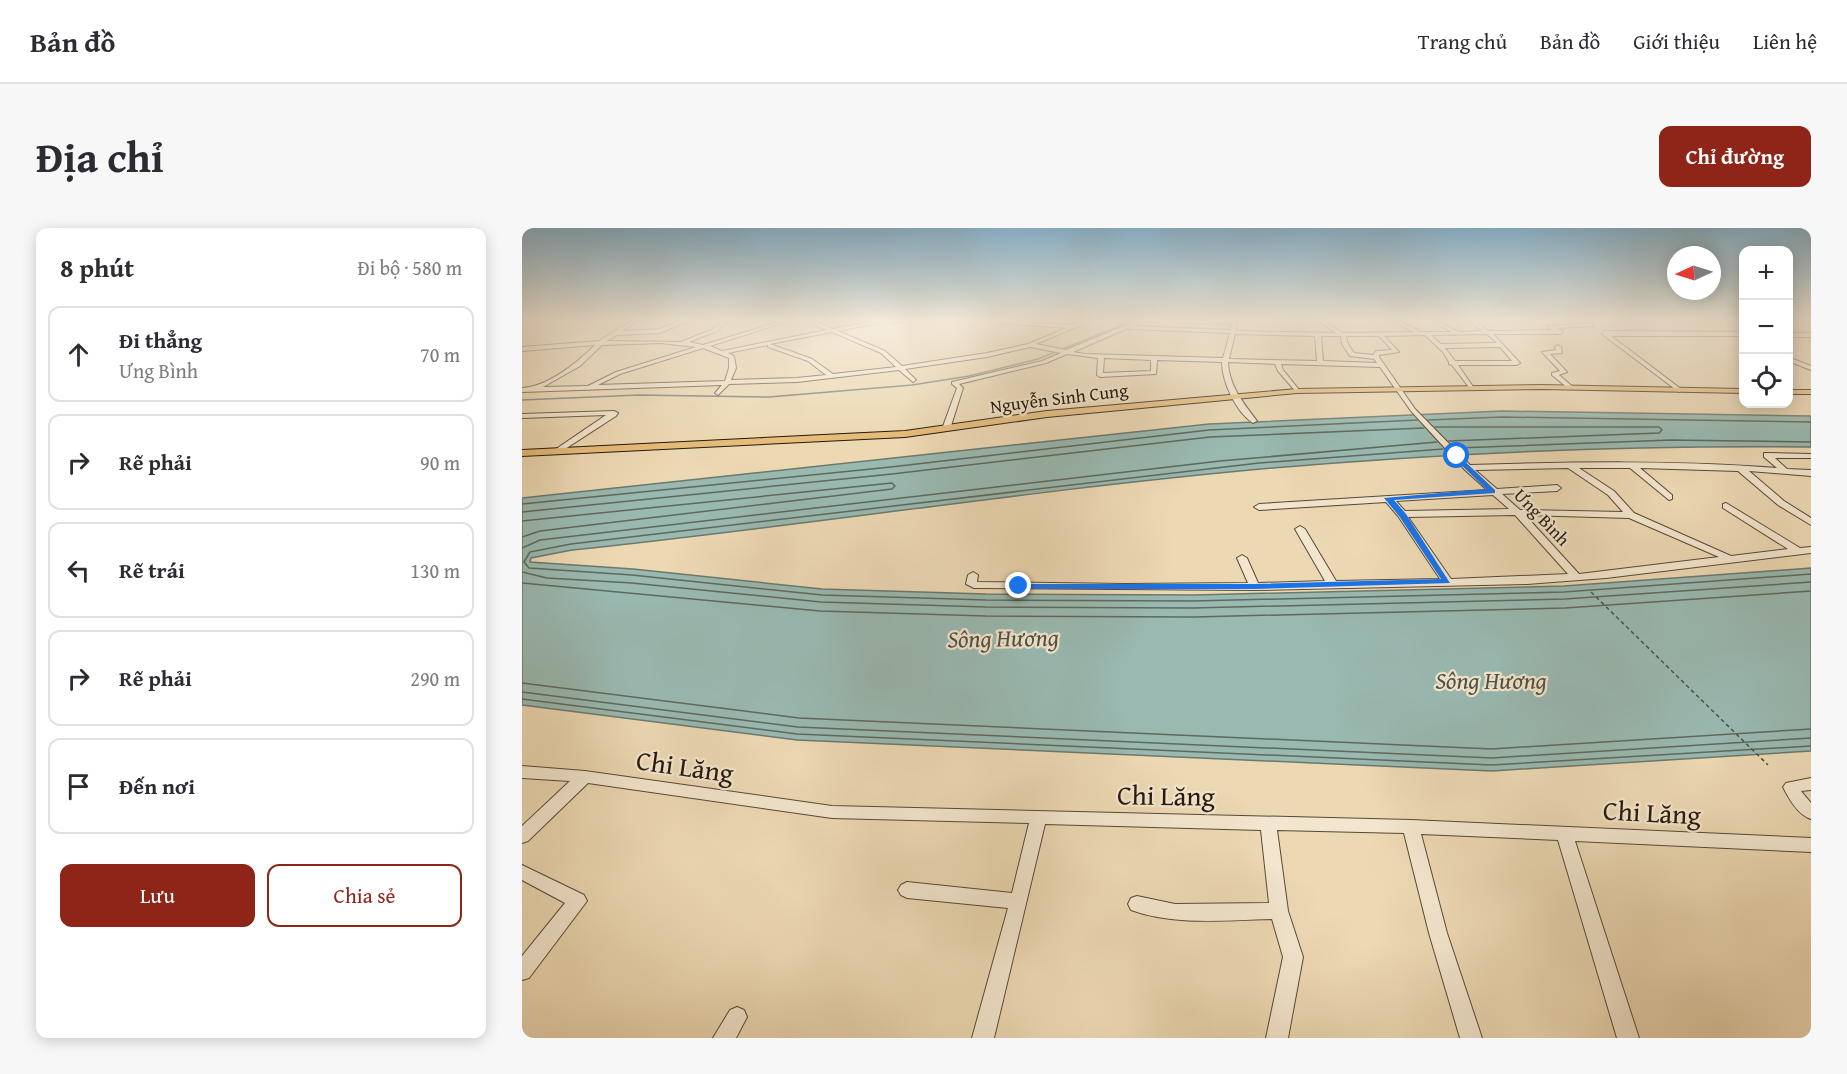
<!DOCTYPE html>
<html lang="vi">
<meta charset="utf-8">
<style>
:root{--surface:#fff;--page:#f7f7f7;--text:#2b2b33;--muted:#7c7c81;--line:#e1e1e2;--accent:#8f2418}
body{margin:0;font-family:"Gentium Book Plus",serif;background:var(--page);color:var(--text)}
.controls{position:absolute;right:18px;top:18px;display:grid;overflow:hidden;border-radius:12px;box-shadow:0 3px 15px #0003}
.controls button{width:54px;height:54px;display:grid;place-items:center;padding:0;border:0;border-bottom:2px solid var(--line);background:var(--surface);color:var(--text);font:30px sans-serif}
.compass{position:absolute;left:1145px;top:18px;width:54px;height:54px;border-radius:50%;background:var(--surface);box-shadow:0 3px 15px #0003;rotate:266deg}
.stop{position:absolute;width:18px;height:18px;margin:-14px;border:4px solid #1a73e8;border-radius:50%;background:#fff}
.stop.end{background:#1a73e8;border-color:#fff;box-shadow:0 2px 6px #0008}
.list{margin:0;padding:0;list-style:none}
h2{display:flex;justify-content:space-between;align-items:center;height:78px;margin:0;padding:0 24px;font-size:26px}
h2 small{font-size:20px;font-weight:400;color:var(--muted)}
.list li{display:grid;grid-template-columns:39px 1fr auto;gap:18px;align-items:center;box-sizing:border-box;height:96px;margin:0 12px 12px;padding:0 12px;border:2px solid var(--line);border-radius:12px}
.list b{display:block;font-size:22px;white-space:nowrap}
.list p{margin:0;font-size:20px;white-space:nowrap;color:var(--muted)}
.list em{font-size:20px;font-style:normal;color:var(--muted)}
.actions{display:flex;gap:12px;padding:18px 24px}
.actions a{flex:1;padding:14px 0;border:2px solid var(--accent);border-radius:12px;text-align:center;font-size:21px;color:var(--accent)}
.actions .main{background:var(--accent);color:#fff}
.icon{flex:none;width:33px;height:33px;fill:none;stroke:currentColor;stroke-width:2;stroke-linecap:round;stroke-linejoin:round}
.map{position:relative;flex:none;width:1289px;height:810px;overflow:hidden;border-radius:12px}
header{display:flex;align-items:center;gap:36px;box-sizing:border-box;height:84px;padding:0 30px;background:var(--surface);border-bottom:2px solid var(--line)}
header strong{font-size:28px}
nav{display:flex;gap:33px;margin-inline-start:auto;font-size:21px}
.intro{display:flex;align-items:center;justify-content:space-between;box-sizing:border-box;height:144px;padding:0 36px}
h1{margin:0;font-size:42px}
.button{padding:15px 27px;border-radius:12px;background:var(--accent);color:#fff;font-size:21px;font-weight:700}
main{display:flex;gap:36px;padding:0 36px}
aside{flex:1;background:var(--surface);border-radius:12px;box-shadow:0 3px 15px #0003}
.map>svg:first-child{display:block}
.water{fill:#99b9b1;stroke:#6b796f;stroke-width:1.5}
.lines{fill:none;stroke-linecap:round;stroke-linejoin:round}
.shore{stroke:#5f695e;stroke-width:1.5}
.stream{stroke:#6b796f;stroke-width:1.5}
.ferry{stroke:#4e5146;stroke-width:1.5;stroke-dasharray:4 3;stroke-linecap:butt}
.minor-casing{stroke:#574936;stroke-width:2}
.major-casing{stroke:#25190c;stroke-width:2}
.minor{fill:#f3e6ce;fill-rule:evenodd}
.major{fill:#e6bc7a;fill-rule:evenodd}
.route{fill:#1a73e8}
.labels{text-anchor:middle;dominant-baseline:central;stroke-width:4.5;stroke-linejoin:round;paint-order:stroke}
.far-street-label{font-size:18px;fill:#25190c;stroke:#f3e6ce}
.water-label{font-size:24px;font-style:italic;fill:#4e5146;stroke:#f3e6ce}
.near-street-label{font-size:27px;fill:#25190c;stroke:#f3e6ce}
</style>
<header>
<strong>Bản đồ</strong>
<nav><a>Trang chủ</a><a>Bản đồ</a><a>Giới thiệu</a><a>Liên hệ</a></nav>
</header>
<div class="intro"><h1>Địa chỉ</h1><a class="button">Chỉ đường</a></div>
<main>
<aside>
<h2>8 phút<small>Đi bộ · 580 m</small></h2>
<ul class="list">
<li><svg class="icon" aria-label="ahead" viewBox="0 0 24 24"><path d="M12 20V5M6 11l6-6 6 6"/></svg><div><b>Đi thẳng</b><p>Ưng Bình</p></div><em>70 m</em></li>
<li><svg class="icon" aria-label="right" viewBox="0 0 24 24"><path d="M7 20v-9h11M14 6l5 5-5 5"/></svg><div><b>Rẽ phải</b></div><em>90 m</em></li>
<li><svg class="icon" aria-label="left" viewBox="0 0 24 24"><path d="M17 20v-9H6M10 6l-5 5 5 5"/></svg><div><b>Rẽ trái</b></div><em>130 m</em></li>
<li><svg class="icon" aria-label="right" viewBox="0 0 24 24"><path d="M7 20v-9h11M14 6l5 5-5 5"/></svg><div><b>Rẽ phải</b></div><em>290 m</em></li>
<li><svg class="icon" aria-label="arrive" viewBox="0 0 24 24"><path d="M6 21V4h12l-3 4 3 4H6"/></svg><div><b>Đến nơi</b></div></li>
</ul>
<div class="actions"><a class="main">Lưu</a><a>Chia sẻ</a></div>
</aside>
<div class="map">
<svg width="1289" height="810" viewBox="0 0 1289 810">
<rect width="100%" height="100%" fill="#ecd8b3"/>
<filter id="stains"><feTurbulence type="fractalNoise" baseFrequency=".00333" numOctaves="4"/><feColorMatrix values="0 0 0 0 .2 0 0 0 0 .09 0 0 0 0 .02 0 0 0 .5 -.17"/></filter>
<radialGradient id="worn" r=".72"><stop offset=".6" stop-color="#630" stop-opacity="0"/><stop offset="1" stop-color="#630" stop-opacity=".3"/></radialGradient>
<path class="water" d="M980,183L1289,188V219C1105,217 922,225 739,241C509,262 280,298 50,322L9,330L8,334L111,341L300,361L464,366L672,367L1042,358L1289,340V523L970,543L275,512L0,477V270L687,196Z"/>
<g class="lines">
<path class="shore" d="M906,192L980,189L1289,194
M913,199H1137L1140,202L1137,205L927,213
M934,220L1149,212L1289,214
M921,221L737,235L49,316L8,324L2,334L7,340L110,347L300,367L464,372L672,373L1042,364L1289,346
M0,276L369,239L687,202L896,192
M0,284L370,246L688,209L902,200
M0,293L370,255L373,258L370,261L18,303L0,309
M0,320L18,312L698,233L915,214
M0,344L25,350L110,355L299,374L464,379L672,380L1043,371L1289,354
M0,355L298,383L464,388L672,389L1043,380L1289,363
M0,455L277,490L970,521L1289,501
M0,464L276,499L970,530L1289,510
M0,471L275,506L970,537L1289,518"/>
<path class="stream" d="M0,172L117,167L247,169L390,157L447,148L516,131L612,92"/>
<path class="ferry" d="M1069,364L1246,537"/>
<g class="minor-casing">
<path id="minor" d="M111,92H117L100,103L137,101L156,94L157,92H187L164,94L138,105L95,107L85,113L159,114L191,101L202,92H207L195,103L167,114L181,117L263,92H270L188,118L200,123L305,102L291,96L293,93L311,101L357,92H388L386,94L357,95L316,103L363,123L380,138L465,125L506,116L545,100L464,94L462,92L551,97L566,92H571L514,116L544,122L614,93L617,95L612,98L708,102L710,96L646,94L644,92H714V103L814,105L795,92H800L821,105L892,104L868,92H873L896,102V104H930L907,92H912L937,104L960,103L946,92H951L967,103L1031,102L1026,100V98L1069,95L1071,98L1035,100L1041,103L1039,106H971L998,135L995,137H936L952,160L949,162L930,137L927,136V134L921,124L903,107L862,108L877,124L857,127V129L893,181L948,237C1050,234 1153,232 1255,240L1242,229V225L1289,226V230H1253L1265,241L1289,242V248L1227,243L1262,273L1289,290V297L1256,277L1216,243L1118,240L1150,267V271L1147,272L1108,240H1057L1092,263L1112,285L1209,328L1266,321L1201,280V276L1204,275L1278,320L1289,319V325L1084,350L1005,356L733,362L452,360L444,356L446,347L451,344L456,347L455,354L603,356L726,355L715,330L720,327L725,330L736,355L803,353L773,301L778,298L783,301L814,353L918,351L876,288L864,274L737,282L732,279L737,276L965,262L943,242L889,183L858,139L759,136L761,142L778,163L775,165L756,143L753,136L706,134C707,158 721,174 735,193L731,195C714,184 700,154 700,134L635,132L634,146L578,149L575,147L576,130L545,126L524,135L437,156L441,160L428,201L421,203L420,201L435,160L430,156V154L520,133L539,125L508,119L465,129L383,141L394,152L391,154L377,142L275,154L207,156L196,167L193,165L200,157L0,164V160C25,159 55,135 73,117L0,123V119L77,113ZM606,100L607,101L708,105L701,130L563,126L551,124ZM310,104L359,125L374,139L311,146L290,131L248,116ZM713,106L793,108L795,133L707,131ZM965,106L975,115L919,116L909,107ZM799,108H819L820,116L828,128L852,131L855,135L801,133ZM824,108H857L870,122L854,123L851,127L832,125L826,116ZM139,115L174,119L94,144L66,158L21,159L58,138L80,117ZM246,117V119L286,133L304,147L275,150L209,152L214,140L212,128L206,125ZM978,119L990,133H933L923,120ZM181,120L207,130V140L203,153L76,157L98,146ZM582,130L629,132V143L581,145ZM1046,240L1086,267L1101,284L998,282L980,266L1035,263L1039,260L1035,257L975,261L953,242ZM971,267L987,281L883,283L874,273ZM993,287L1046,346L929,351L886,289ZM1003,287L1107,290L1197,329L1057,346Z
M1277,92H1289V96L1278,93Z
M1082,103L1222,104V108H1089L1159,161L1160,162L1157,164L1080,106Z
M1266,105H1289V109H1266Z
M1036,117L1039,119L1040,125L1028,126L1045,144L1037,147L1051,159V161H1047L1030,147V145L1038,143L1020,124L1034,122L1033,119Z
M1266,129L1289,138V142L1266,133Z
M92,183L96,185L94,188L37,225L33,223L34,221L84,187L0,190V186Z
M0,538L63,543L310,578L889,592L1289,610V624L1053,613L1117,810H1095L1036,612L899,606L925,705L960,810H938L907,705L882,605L755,602L766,683L781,729L766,810H744L761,729L750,691C704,692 653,698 609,682L606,676L609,670L615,668L653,676L747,675L739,602L523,596L472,810H450L486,680L385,670L379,667L376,662L379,657L385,654L490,665L507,595L310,590L66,555L6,613L0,615V598L48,553L0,550Z
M1289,550V562L1279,563L1289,575V591C1276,587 1267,571 1261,559L1264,555Z
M0,637L62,667L65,673L7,750L0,752V728L43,675L0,652Z
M215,779L222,782L225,789L214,810H191L208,782Z"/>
</g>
<g class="major-casing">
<path id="major" d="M0,92H10L0,95Z
M1020,157L1222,161V165L1020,161L775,165L525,189L383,209L0,228V222L383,203L525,183L775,161Z
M1266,162H1289V166H1266Z"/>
</g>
<use href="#minor" class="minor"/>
<use href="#major" class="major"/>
</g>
<linearGradient id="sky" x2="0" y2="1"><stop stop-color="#88b6d2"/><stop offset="0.45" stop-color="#f6eddd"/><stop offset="1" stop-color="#f6eddd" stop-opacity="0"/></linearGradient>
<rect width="1289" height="205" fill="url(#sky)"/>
<path class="route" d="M935,226L973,262V265L872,272L884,286L928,355L733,361H497L493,358L497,356H733L919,351L877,288L862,270L964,261L932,230Z"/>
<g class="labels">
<g class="far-street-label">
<text transform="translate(537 170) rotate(-7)">Nguyễn Sinh Cung</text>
<text transform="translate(1020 289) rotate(46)">Ưng Bình</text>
</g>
<g class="water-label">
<text transform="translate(481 410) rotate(-1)">Sông Hương</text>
<text x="969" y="452">Sông Hương</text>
</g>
<g class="near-street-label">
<text transform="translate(163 538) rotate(8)">Chi Lăng</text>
<text transform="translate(644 567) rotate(1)">Chi Lăng</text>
<text transform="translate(1130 584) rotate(3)">Chi Lăng</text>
</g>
</g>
<rect width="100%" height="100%" filter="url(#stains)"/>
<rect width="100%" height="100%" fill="url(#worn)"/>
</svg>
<div class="controls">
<button>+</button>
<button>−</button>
<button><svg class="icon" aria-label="locate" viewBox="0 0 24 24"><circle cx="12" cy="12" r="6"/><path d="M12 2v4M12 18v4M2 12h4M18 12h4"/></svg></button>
</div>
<svg class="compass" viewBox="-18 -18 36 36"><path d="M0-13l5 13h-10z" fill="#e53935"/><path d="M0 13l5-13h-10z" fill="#7c7c81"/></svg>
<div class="stop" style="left:935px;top:228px"></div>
<div class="stop end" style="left:497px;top:358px"></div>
</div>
</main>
